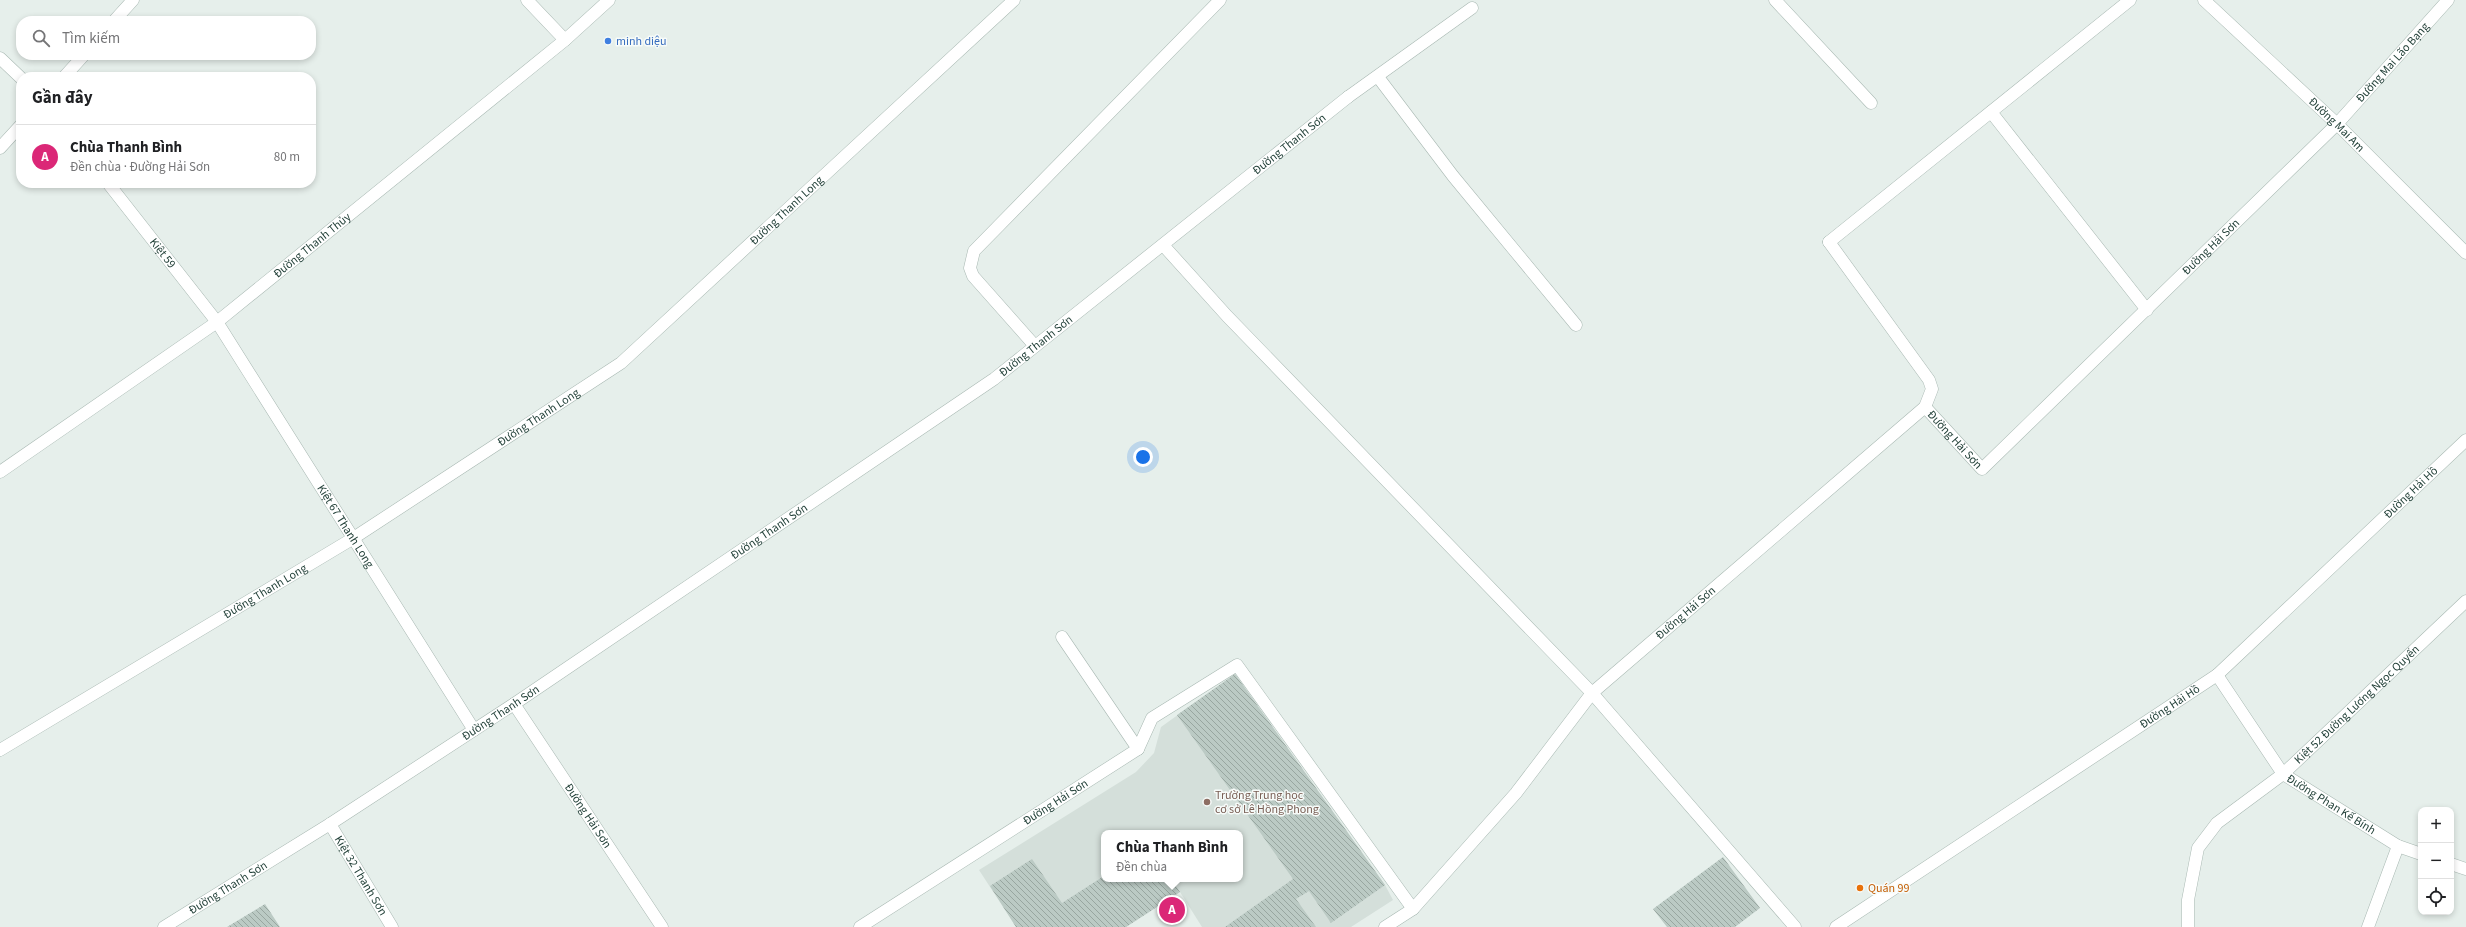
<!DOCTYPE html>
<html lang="vi">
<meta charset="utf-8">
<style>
:root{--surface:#fff;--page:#f2f2f2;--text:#202124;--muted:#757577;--line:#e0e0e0;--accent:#db2777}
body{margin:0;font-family:"Source Sans 3",sans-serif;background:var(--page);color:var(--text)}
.controls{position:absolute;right:12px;bottom:12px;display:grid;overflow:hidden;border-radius:8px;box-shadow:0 2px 6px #0003}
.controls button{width:36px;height:36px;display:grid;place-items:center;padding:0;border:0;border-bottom:1px solid var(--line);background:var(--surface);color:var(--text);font:20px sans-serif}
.you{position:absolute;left:1143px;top:457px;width:14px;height:14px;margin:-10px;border:3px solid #fff;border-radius:50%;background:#1a73e8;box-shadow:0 0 0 6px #1a73e833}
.badge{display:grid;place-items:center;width:26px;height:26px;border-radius:50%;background:var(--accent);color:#fff;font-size:13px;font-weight:700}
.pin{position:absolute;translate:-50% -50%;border:2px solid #fff;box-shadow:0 1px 4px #0006}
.popup{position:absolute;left:1101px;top:830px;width:142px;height:52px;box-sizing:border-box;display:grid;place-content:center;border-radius:8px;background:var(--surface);filter:drop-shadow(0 1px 3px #0005);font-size:13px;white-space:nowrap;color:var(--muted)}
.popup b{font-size:15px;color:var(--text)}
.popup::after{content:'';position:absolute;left:50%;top:100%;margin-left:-8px;border:8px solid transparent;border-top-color:var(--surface)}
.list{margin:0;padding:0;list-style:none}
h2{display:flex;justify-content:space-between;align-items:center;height:52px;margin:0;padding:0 16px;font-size:17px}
h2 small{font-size:13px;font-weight:400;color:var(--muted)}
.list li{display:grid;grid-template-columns:26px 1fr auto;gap:12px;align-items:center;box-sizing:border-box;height:64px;padding:0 16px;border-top:1px solid var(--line)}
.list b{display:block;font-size:15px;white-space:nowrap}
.list p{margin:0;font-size:13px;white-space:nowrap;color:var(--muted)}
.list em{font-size:13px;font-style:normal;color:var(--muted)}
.icon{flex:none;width:22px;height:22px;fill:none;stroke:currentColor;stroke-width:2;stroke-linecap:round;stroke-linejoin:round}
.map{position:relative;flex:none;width:2466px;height:927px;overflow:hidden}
.search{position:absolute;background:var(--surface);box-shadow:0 2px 6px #0003;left:16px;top:16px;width:300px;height:44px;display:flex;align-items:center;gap:10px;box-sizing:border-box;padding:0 14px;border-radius:16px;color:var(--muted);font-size:15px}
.panel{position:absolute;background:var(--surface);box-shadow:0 2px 6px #0003;left:16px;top:72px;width:300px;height:116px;border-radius:16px}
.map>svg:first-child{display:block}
.built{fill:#d4dfda;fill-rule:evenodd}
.building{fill:url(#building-back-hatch)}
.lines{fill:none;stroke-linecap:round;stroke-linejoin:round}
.service-casing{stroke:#a8b8b2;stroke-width:13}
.minor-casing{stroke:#a8b8b2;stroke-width:13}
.service{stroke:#fff;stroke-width:12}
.minor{stroke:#fff;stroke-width:12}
.shop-dot{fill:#3f7fe0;stroke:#f7fbf9;stroke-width:1.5}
.education-dot{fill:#8d6e63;stroke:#f7fbf9;stroke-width:1.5}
.food-dot{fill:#e8710a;stroke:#f7fbf9;stroke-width:1.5}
.labels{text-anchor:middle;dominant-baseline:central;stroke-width:3;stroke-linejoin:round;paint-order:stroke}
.shop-label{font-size:12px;fill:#366cbe;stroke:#f7fbf9;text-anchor:start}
.street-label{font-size:12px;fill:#24423a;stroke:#f7fbf9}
.education-label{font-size:12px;fill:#785e54;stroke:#f7fbf9;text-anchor:start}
.food-label{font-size:12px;fill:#c56008;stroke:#f7fbf9;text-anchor:start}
</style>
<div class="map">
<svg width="2466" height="927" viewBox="0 0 2466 927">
<defs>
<pattern id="building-back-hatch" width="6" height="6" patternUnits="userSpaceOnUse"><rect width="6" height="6" fill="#bbcac4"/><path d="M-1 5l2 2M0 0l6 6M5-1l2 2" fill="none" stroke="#98a6a0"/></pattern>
</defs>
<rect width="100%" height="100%" fill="#e6efeb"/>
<path class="built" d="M1235,674L1385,885L1393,900L1351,927H1202L1180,892L1126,927H1016L979,870L1136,772L1154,753L1161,727ZM1104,833H1240V879H1104Z"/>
<path class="building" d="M1235,674L1385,885L1331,923L1309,891L1296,899L1316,927H1225L1293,879L1177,715Z
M1723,857L1760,908L1735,927H1667L1653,909Z
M1032,859L1062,903L1104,876V879H1171L1180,892L1126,927H1016L990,886Z
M265,904L280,927H227Z"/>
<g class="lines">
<g class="service-casing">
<g id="service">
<path d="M1378,77L1453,176L1576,325"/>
<path d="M1348,97L1472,8"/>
<path d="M1991,112L2147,310"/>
<path d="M1829,242L2130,0"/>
<path d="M1062,637L1138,749"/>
<path id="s1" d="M2283,774L2398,846L2421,854"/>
<path d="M2451,864L2466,869"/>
<path id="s2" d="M2188,927V900L2198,848L2217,823L2283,774L2466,601"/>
<path d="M2368,927L2398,846"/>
</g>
</g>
<g class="minor-casing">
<g id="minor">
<path d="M527,0L565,40"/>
<path d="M1775,0L1871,103"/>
<path id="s3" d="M2204,0L2337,124L2466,253"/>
<path d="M114,21L133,0"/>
<path d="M0,58L21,78"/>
<path d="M64,77L84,55"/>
<path d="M0,148L21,125"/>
<path id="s4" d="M108,183L217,322L474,730"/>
<path d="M1829,242L1929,380L1932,389L1925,407"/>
<path d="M1163,245L1227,316L1592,693L1795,927"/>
<path d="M1035,346L973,276L970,268L974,251L1220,0"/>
<path id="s5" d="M0,472L217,322L565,40L609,0"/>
<path d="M2217,675L2283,774"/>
<path id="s6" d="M514,704L662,927"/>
<path id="s7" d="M0,750L352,539L621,363L1014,0"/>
<path id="s8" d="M330,824L392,927"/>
<path id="s9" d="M164,927L330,824L514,704L994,379L1348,97"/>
<path id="s10" d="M860,927L1138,749L1152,718L1237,665L1413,909L1516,793L1592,693L1925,407L1982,469L2337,124L2448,0"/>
<path d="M1385,927L1413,909"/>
<path id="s11" d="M1836,927L2217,675L2466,440"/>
</g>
</g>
<use href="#service" class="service"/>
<use href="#minor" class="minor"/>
</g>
<circle class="shop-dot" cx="608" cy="41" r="4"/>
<circle class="education-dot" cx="1207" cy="802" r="4"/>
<circle class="food-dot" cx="1860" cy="888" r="4"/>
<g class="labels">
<g class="shop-label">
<text x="616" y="41">minh diệu</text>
</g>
<g class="street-label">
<text stroke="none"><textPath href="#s10" startOffset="2147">Đường Mai Lão Bạng</textPath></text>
<text stroke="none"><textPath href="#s3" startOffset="182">Đường Mai Am</textPath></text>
<text stroke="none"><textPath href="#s9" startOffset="1372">Đường Thanh Sơn</textPath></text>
<text stroke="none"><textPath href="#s7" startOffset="957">Đường Thanh Long</textPath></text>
<text stroke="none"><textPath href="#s5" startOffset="386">Đường Thanh Thủy</textPath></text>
<text stroke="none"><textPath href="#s10" startOffset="1888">Đường Hải Sơn</textPath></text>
<text stroke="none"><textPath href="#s4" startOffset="89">Kiệt 59</textPath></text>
<text stroke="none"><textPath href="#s9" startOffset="1048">Đường Thanh Sơn</textPath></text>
<text stroke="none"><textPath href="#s7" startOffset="633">Đường Thanh Long</textPath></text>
<text stroke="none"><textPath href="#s10" startOffset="1529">Đường Hải Sơn</textPath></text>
<text stroke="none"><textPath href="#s11" startOffset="723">Đường Hải Hồ</textPath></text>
<text stroke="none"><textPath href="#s4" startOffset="418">Kiệt 67 Thanh Long</textPath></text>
<text stroke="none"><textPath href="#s9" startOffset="723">Đường Thanh Sơn</textPath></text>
<text stroke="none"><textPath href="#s7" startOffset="309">Đường Thanh Long</textPath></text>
<text stroke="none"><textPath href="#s10" startOffset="1169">Đường Hải Sơn</textPath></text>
<text stroke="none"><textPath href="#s2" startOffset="295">Kiệt 52 Đường Lương Ngọc Quyến</textPath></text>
<text stroke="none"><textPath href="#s11" startOffset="400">Đường Hải Hồ</textPath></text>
<text stroke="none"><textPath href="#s9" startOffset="399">Đường Thanh Sơn</textPath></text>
<text stroke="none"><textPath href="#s10" startOffset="232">Đường Hải Sơn</textPath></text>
<text stroke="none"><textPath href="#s1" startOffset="57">Đường Phan Kế Bính</textPath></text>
<text stroke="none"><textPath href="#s6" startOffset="134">Đường Hải Sơn</textPath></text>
<text stroke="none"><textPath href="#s8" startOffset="60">Kiệt 32 Thanh Sơn</textPath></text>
<text stroke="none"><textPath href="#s9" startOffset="75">Đường Thanh Sơn</textPath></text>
</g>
<g class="education-label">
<text x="1215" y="795">Trường Trung học<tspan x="1215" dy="14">cơ sở Lê Hồng Phong</tspan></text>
</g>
<g class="food-label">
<text x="1868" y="888">Quán 99</text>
</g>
</g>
</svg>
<div class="controls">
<button>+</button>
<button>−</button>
<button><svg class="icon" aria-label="locate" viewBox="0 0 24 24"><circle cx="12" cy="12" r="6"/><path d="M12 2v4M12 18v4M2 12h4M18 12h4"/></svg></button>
</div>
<div class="you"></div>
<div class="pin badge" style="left:1172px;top:910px">A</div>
<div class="popup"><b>Chùa Thanh Bình</b>Đền chùa</div>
<div class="search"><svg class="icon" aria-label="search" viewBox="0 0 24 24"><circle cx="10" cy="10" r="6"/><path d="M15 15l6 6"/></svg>Tìm kiếm</div>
<section class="panel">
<h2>Gần đây<small></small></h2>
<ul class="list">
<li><span class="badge">A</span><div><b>Chùa Thanh Bình</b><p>Đền chùa · Đường Hải Sơn</p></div><em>80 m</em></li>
</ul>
</section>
</div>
